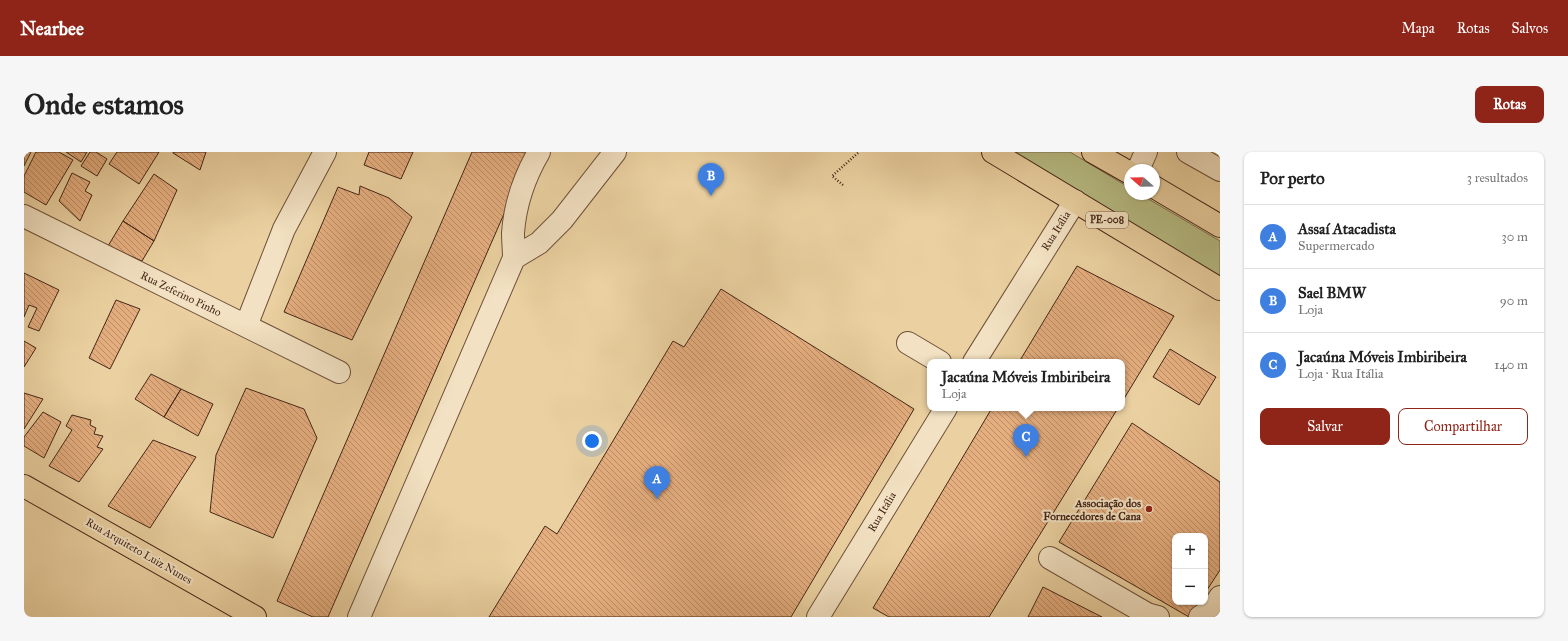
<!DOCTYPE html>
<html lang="pt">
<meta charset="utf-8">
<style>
:root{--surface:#fff;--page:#f6f6f6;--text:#222;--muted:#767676;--line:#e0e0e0;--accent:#8f2418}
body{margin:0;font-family:"IM FELL Great Primer",serif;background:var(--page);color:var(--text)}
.controls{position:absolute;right:12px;bottom:12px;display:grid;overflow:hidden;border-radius:8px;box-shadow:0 1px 3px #0004}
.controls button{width:36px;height:36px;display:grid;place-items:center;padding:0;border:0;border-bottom:1px solid var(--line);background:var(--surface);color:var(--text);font:20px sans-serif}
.compass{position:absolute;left:1100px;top:12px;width:36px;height:36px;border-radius:50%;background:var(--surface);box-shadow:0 1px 3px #0004;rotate:290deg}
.you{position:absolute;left:568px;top:289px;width:14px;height:14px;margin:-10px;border:3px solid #fff;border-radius:50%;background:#1a73e8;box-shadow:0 0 0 6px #1a73e833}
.badge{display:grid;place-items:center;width:26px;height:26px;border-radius:50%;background:var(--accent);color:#fff;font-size:13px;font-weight:700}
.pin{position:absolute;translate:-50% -33px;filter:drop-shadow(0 1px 2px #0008)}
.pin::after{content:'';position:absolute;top:21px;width:14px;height:12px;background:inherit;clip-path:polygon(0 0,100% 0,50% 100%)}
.popup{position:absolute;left:903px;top:207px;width:198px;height:52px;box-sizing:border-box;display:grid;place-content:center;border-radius:8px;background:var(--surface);filter:drop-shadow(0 1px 3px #0005);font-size:13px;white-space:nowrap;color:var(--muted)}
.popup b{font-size:15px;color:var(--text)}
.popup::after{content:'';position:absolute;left:50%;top:100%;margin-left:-8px;border:8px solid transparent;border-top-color:var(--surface)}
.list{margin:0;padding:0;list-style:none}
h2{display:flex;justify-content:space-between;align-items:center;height:52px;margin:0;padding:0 16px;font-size:17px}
h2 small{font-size:13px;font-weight:400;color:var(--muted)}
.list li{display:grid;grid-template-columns:26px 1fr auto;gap:12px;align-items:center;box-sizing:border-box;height:64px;padding:0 16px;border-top:1px solid var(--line)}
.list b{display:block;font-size:15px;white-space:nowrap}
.list p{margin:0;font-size:13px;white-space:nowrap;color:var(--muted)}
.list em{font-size:13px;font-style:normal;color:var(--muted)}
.actions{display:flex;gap:8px;padding:12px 16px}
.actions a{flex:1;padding:9px 0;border:1px solid var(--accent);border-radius:8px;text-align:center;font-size:14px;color:var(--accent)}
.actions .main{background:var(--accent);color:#fff}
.map{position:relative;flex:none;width:1196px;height:465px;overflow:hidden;border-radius:8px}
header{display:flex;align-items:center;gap:24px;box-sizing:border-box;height:56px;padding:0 20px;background:var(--accent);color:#fff}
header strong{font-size:19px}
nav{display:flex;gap:22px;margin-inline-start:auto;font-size:14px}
.intro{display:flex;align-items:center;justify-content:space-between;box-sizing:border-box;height:96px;padding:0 24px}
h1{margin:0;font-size:28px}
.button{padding:10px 18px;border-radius:8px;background:var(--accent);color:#fff;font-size:14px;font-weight:700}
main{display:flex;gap:24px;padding:0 24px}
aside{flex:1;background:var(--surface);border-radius:8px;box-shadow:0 1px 3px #0004}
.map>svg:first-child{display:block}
.grass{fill:#b7bc84;stroke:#7e714e}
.building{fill:url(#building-back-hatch);stroke:#452618}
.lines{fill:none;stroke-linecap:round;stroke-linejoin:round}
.minor-casing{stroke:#6e513a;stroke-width:24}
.major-casing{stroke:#452618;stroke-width:24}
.highway-casing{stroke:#452618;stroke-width:24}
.path{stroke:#452618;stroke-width:2.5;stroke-dasharray:1 2;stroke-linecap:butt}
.minor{stroke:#f2e1c2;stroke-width:22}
.major{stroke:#ebd1a1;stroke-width:22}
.highway{stroke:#ebd1a1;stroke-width:22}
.poi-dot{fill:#8f2418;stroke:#f2e1c2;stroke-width:1.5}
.labels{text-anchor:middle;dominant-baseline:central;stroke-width:4;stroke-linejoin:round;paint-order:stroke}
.shield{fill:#f2e1c2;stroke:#795e4b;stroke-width:1}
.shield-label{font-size:10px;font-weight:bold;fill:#452618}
.street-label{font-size:11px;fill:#452618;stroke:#f2e1c2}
.poi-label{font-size:11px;font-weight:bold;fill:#452618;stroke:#f2e1c2;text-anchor:end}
</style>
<header>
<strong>Nearbee</strong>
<nav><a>Mapa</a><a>Rotas</a><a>Salvos</a></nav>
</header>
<div class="intro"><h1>Onde estamos</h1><a class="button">Rotas</a></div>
<main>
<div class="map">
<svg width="1196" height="465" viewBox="0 0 1196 465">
<defs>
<pattern id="building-back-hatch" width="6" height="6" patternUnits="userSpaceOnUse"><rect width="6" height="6" fill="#e5ae7f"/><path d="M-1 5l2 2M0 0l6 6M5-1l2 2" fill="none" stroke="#bb8d67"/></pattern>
</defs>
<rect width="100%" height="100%" fill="#ebd1a1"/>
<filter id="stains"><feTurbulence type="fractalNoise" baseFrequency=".005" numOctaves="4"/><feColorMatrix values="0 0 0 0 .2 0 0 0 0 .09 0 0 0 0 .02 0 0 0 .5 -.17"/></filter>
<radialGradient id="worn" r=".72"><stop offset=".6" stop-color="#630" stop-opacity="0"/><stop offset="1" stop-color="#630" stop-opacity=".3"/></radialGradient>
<path class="grass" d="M983,0H1046L1106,36V42H1116L1196,89V129Z"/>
<path class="building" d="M0,0H7L0,14Z
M12,0H35L49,8L22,53L0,40V24Z
M42,0H63L57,10Z
M66,0H72L83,7L73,24L57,14Z
M93,0H135L115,32L85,12Z
M149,0H182L176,18L149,1Z
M345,0H389L377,27L340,13Z
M448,0H507L304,465H289L253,449Z
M48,21L66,30L61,39L68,43L56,69L35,49Z
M130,22L153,38L130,89L99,69Z
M336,34L365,46L388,65L328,188L260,160L314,35L335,43Z
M99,69L130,89L118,109L84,94Z
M1053,114L1150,164L1098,250V210H995Z
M0,121L35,138L15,179L4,175L13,156L5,153L0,165Z
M697,137L890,257L767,465H465L521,374L533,382L649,189L660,195Z
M92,148L116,157L86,217L65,206Z
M0,189L12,196L0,215Z
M1146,197L1192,225L1175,253L1129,225Z
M127,222L157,237L140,265L111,247Z
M222,236L280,257L293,286L249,386L186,360L192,303Z
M157,237L189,252L174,284L140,265Z
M0,241L19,247L0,277Z
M968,256H1094L965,465H865L849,456Z
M19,260L37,270L20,306L0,294V285Z
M48,263L67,268L66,273L72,276L70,282L79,284L73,295L79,297L55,330L25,314L48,278L42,274Z
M1108,271L1196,330V418L1181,441V384H1151V450H1175L1165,465L1035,390Z
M129,288L172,305L126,376L84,354Z
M1019,435L1078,465H1004Z"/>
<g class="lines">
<g class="minor-casing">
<path id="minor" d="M1164,0L1196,18
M1114,18L1122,0
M0,64L315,220
M490,106L515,91L538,68L591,0
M222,174L260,77L301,0
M884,191L916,210
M950,210L1051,49
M1026,406L1123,462L1134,465
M335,465L490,106C490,98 489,89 489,81C491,53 501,24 515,0
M794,465L922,256
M1176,465L1188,457L1196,445"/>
</g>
<g class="major-casing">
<path id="major" d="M0,334L231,465"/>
</g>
<g class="highway-casing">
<path id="highway" d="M969,0L1196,137
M1069,0L1106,21
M1130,35L1196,74"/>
</g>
<path class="path" d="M819,33L808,24L835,0"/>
<use href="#minor" class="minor"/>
<use href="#major" class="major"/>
<use href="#highway" class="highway"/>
</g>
<circle class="poi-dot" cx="1125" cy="357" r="4"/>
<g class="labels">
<rect class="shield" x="1062" y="60" width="42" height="16" rx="3"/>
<g class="shield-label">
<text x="1083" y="68">PE-008</text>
</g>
<g class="street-label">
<text transform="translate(1032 79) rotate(-58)">Rua Itália</text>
<text transform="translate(157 142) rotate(26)">Rua Zeferino Pinho</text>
<text transform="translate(858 360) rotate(-59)">Rua Itália</text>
<text transform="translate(115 399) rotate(30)">Rua Arquiteto Luiz Nunes</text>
</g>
<g class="poi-label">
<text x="1117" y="351">Associação dos<tspan x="1117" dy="13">Fornecedores de Cana</tspan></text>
</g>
</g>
<rect width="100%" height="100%" filter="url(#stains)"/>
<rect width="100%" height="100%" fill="url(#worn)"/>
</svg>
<div class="controls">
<button>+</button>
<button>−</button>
</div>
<svg class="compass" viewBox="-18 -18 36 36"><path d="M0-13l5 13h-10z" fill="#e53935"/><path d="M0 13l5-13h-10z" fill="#767676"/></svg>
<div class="you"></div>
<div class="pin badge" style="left:633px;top:347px;background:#3f7fe0">A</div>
<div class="pin badge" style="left:687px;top:44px;background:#3f7fe0">B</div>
<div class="pin badge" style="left:1002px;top:305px;background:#3f7fe0">C</div>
<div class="popup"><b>Jacaúna Móveis Imbiribeira</b>Loja</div>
</div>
<aside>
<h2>Por perto<small>3 resultados</small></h2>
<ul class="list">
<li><span class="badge" style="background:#3f7fe0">A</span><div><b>Assaí Atacadista</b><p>Supermercado</p></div><em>30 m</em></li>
<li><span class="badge" style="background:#3f7fe0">B</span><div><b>Sael BMW</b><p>Loja</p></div><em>90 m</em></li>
<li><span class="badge" style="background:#3f7fe0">C</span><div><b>Jacaúna Móveis Imbiribeira</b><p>Loja · Rua Itália</p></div><em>140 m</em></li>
</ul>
<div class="actions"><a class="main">Salvar</a><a>Compartilhar</a></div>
</aside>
</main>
